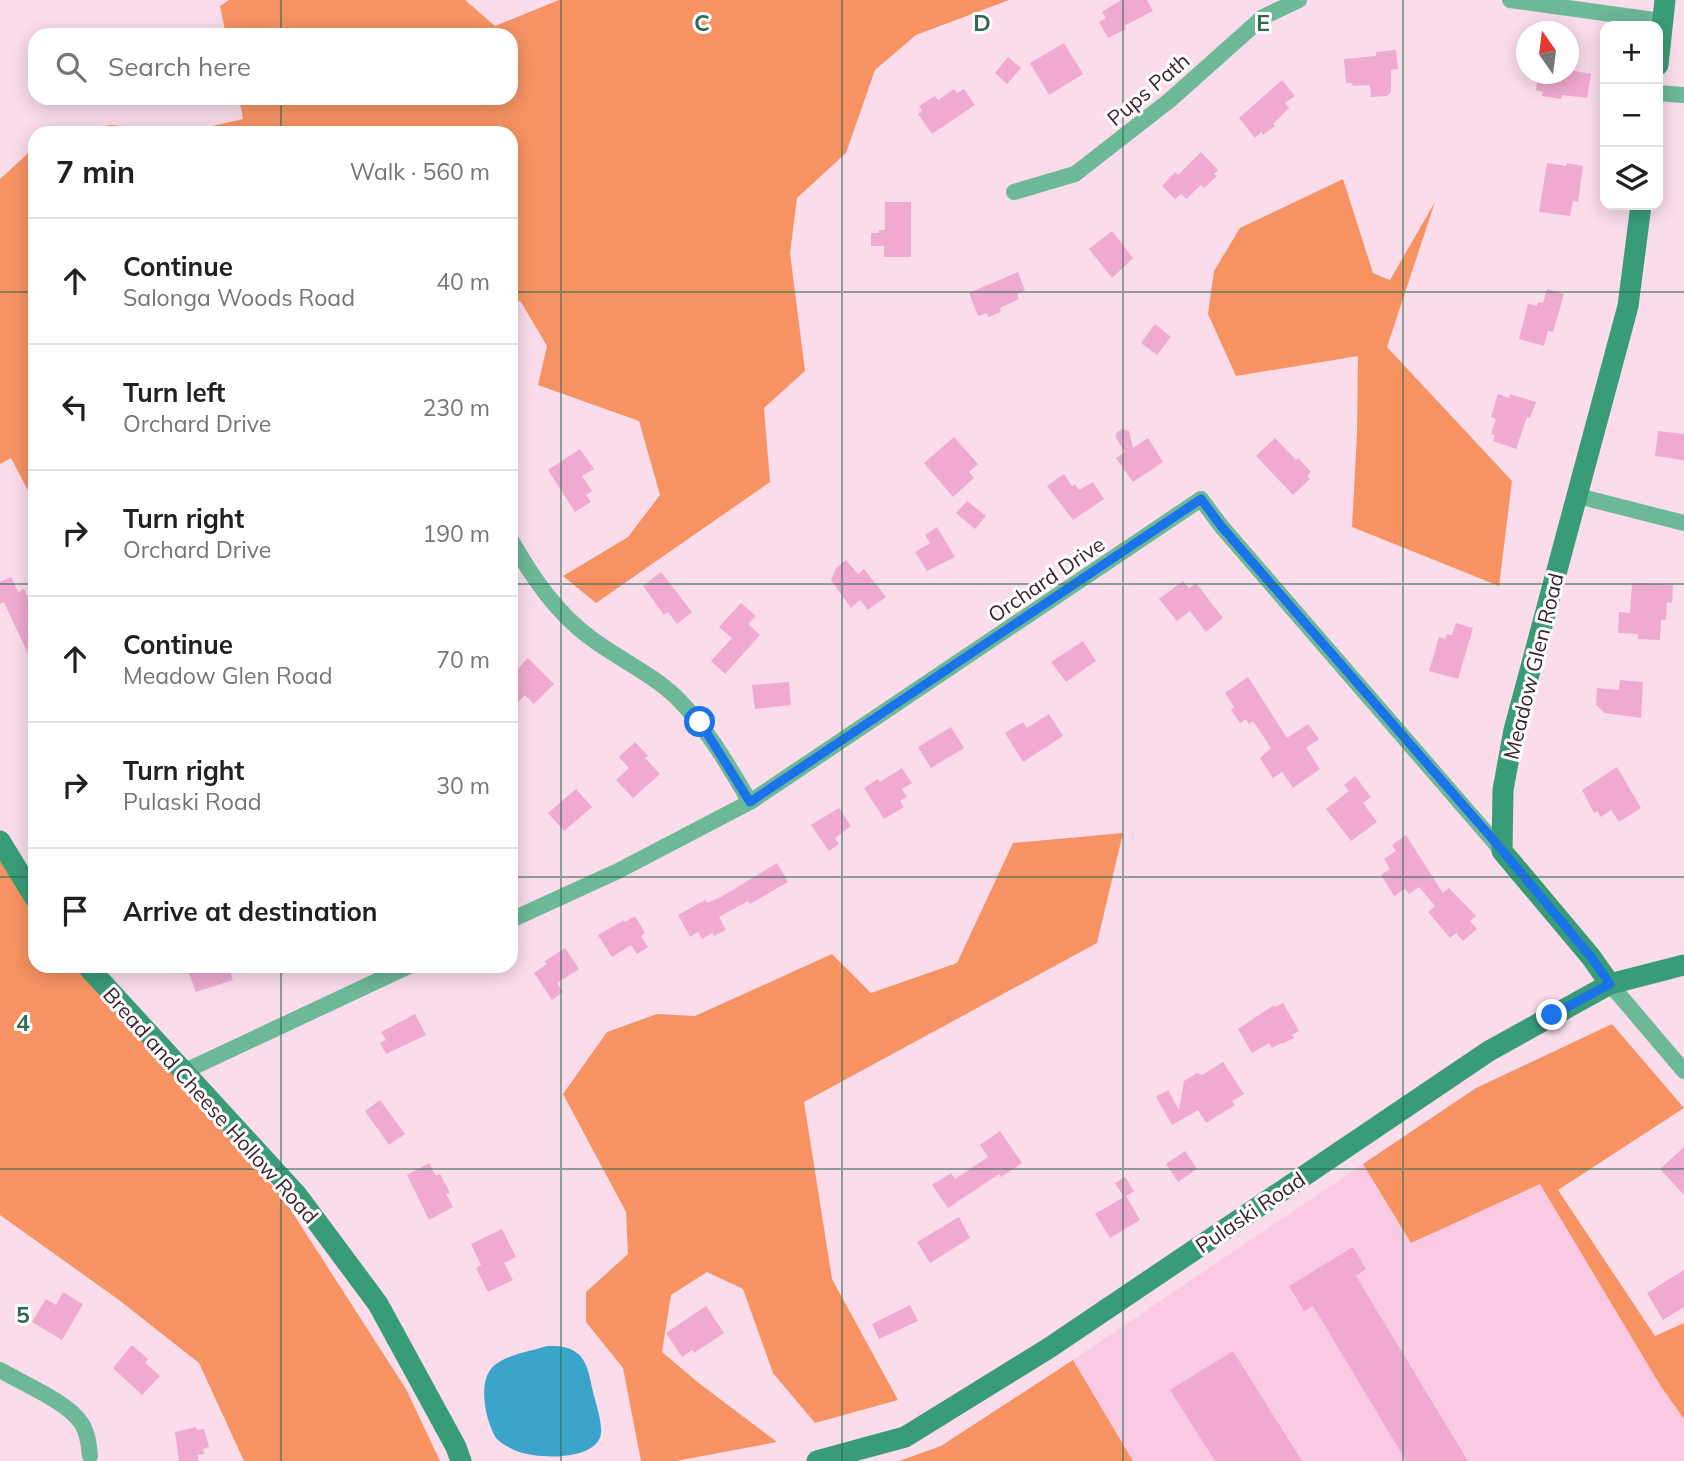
<!DOCTYPE html>
<meta charset="utf-8">
<style>
:root{--surface:#fff;--page:#f2f2f2;--text:#202124;--muted:#757577;--line:#e0e0e0}
body{margin:0;font-family:Mulish,sans-serif;background:var(--page);color:var(--text)}
.controls{position:absolute;right:21px;top:21px;display:grid;overflow:hidden;border-radius:14px;box-shadow:0 4px 18px #0003}
.controls button{width:63px;height:63px;display:grid;place-items:center;padding:0;border:0;border-bottom:2px solid var(--line);background:var(--surface);color:var(--text);font:35px sans-serif}
.compass{position:absolute;left:1516px;top:21px;width:63px;height:63px;border-radius:50%;background:var(--surface);box-shadow:0 4px 18px #0003;rotate:346deg}
.stop{position:absolute;width:21px;height:21px;margin:-16px;border:5px solid #1a73e8;border-radius:50%;background:#fff}
.stop.end{background:#1a73e8;border-color:#fff;box-shadow:0 2px 7px #0008}
.list{margin:0;padding:0;list-style:none}
h2{display:flex;justify-content:space-between;align-items:center;height:91px;margin:0;padding:0 28px;font-size:30px}
h2 small{font-size:23px;font-weight:400;color:var(--muted)}
.list li{display:grid;grid-template-columns:46px 1fr auto;gap:21px;align-items:center;box-sizing:border-box;height:126px;padding:0 28px;border-top:2px solid var(--line)}
.list b{display:block;font-size:26px;white-space:nowrap}
.list p{margin:0;font-size:23px;white-space:nowrap;color:var(--muted)}
.list em{font-size:23px;font-style:normal;color:var(--muted)}
.icon{flex:none;width:38px;height:38px;fill:none;stroke:currentColor;stroke-width:2;stroke-linecap:round;stroke-linejoin:round}
.map{position:relative;flex:none;width:1684px;height:1461px;overflow:hidden}
.search{position:absolute;background:var(--surface);box-shadow:0 4px 18px #0003;left:28px;top:28px;width:490px;height:77px;display:flex;align-items:center;gap:18px;box-sizing:border-box;padding:0 24px;border-radius:21px;color:var(--muted);font-size:26px}
.panel{position:absolute;background:var(--surface);box-shadow:0 4px 18px #0003;left:28px;top:126px;width:490px;height:847px;border-radius:21px}
.map>svg:first-child{display:block}
.built{fill:#facae3}
.forest{fill:#f79363}
.water{fill:#3ba4ca}
.building{fill:#f0aad0}
.lines{fill:none;stroke-linecap:round;stroke-linejoin:round}
.street{stroke:#6db899;stroke-width:16}
.secondary{stroke:#399c78;stroke-width:21}
.route{stroke:#1a73e8;stroke-width:9}
.grid{fill:none;stroke:#2e6953;stroke-width:2;stroke-opacity:0.55}
.labels{text-anchor:middle;dominant-baseline:central;stroke-width:6;stroke-linejoin:round;paint-order:stroke}
.street-label{font-size:21px;fill:#3c2130;stroke:#fff}
.grid-label{font-size:23px;text-anchor:middle;font-weight:bold;fill:#2e6953;stroke:#fff;stroke-width:6;stroke-linejoin:round;paint-order:stroke}
</style>
<div class="map">
<svg width="1684" height="1461" viewBox="0 0 1684 1461">
<rect width="100%" height="100%" fill="#fadceb"/>
<path class="built" d="M1363,1164L1411,1243L1540,1183L1660,1385L1684,1419V1461H1133L1073,1360Z"/>
<path class="forest" d="M229,0H465L495,26L559,0H1009L916,35L875,70L846,153L797,198L790,253L805,371L764,408L770,482L596,603L563,576L628,537L660,495L639,421L538,385L547,346L521,302L511,299V133H62L111,125L190,131L243,119L239,98H511V35H226L220,6Z
M35,147V504L11,458L0,464V179Z
M1343,179L1373,273L1390,280L1435,202L1387,347L1512,481L1499,586L1352,527L1357,434L1358,356L1236,376L1208,314L1214,271L1240,228Z
M1123,833L1097,943L804,1102L832,1279L898,1400L815,1423L773,1373L743,1289L707,1272L671,1295L662,1352L700,1384L777,1442L676,1461H641L623,1368L586,1322V1292L628,1254L626,1212L563,1094L607,1032L657,1014L695,1016L832,954L871,993L957,963L1013,843Z
M0,852L35,908V966H84L285,1201L406,1389L440,1461H244L199,1363L119,1300L0,1215Z
M1612,1024L1684,1108L1558,1190L1655,1336L1684,1323V1419L1660,1385L1540,1184L1411,1243L1363,1164L1476,1088Z
M1073,1360L1133,1461H899L941,1446Z"/>
<path class="water" d="M547,1346C557,1346 569,1346 577,1353C588,1361 590,1379 593,1392C596,1404 602,1421 601,1434C596,1461 537,1460 514,1450C508,1447 500,1443 496,1438C485,1420 476,1378 496,1364C510,1354 531,1351 547,1346Z"/>
<path class="building" d="M1121,0H1147L1153,11L1124,26L1126,29L1108,38L1099,22L1106,18L1102,12Z
M1064,43L1083,74L1049,95L1030,63Z
M1396,50L1398,69L1391,70V92L1387,96L1371,97L1370,85L1353,86L1352,83H1346L1344,59L1376,56V52Z
M1008,57L1021,68L1007,84L995,73Z
M1569,70L1591,74L1587,98L1562,95L1561,99L1542,96L1543,92L1536,90L1538,74H1569Z
M1282,80L1295,96L1285,103L1289,108L1273,124L1275,126L1263,135L1261,132L1255,138L1239,118Z
M954,89L957,93L964,89L975,105L932,134L918,114L922,111L919,106L935,96L938,100Z
M1201,152L1218,170L1214,174L1217,176L1204,188L1201,185L1186,199L1181,194L1175,199L1162,186L1175,172L1178,175Z
M1547,163L1566,166L1567,163L1583,166L1578,202L1573,201L1570,216L1539,212Z
M885,202H911V257H884V246H871V233H879V230H885Z
M1112,231L1133,258L1112,278L1089,249Z
M1018,272L1025,291L1017,294L1019,299L1000,308L1001,312L988,317L987,313L978,316L969,293Z
M1547,289L1564,294L1553,332L1548,331L1544,346L1519,339L1528,304L1537,306L1538,302L1543,303Z
M1155,324L1171,337L1157,355L1141,343Z
M1498,394L1509,398L1510,394L1536,402L1530,418L1527,417L1516,449L1493,441L1495,435L1491,434L1496,419L1491,417Z
M1122,429L1129,431L1133,448L1148,438L1163,462L1133,482L1116,458L1125,452L1116,438V433Z
M1658,431L1684,434V460L1655,456Z
M954,437L978,464L969,472L974,478L953,497L924,463Z
M1275,438L1296,460L1298,458L1311,472L1307,476L1310,479L1293,495L1256,456Z
M580,449L594,469L582,476L592,491L586,495L591,502L575,512L548,470Z
M1064,474L1072,486L1075,484L1079,490L1093,482L1104,499L1073,520L1047,486Z
M967,501L986,516L975,529L956,513Z
M937,527L955,557L927,571L915,552L930,543L925,535Z
M846,560L858,574L864,569L886,597L868,610L860,600L851,608L831,580L836,568Z
M661,572L692,612L677,624L668,612L664,615L643,586Z
M11,577L18,592L24,589L35,612V669L4,602L0,604V582Z
M1183,581L1189,588L1196,583L1223,618L1206,632L1190,611L1177,621L1159,599Z
M1632,583L1673,585L1672,603L1667,602L1666,620H1661L1660,640L1638,639V634L1618,633L1619,612L1630,613Z
M741,603L756,616L748,624L760,635L725,674L711,661L732,638L719,627Z
M1456,623L1473,628L1458,679L1429,671L1439,637L1445,639L1447,634L1452,635Z
M1083,641L1096,661L1066,682L1051,662Z
M528,658L554,684L534,704L525,695L511,709V676Z
M1248,677L1287,738L1308,724L1319,739L1306,748L1320,769L1293,788L1282,772L1273,778L1260,758L1271,748L1253,721L1249,724L1246,719L1240,723L1231,710L1234,707L1225,693Z
M1620,680L1643,682L1641,718L1605,713L1596,705L1597,688L1619,690Z
M789,682L791,705L755,709L752,685Z
M1049,714L1063,736L1023,762L1005,733L1023,722L1027,728Z
M951,727L964,748L931,768L918,747Z
M635,742L648,756L645,758L660,774L633,798L616,780L629,768L619,757Z
M1617,767L1641,808L1619,822L1611,810L1601,817L1597,811L1594,813L1582,790Z
M902,768L912,783L902,789L907,797L900,801L904,807L884,819L864,788L878,779L880,782Z
M1355,776L1371,797L1363,803L1377,822L1351,841L1326,809L1349,791L1344,785Z
M576,789L592,807L564,831L548,813Z
M839,808L851,826L835,838L839,844L829,851L811,825Z
M1406,835L1443,893L1449,888L1476,916L1470,921L1477,929L1463,941L1456,933L1450,938L1428,912L1435,906L1419,887L1409,894L1405,889L1394,896L1381,875L1390,869L1384,859L1396,851L1392,845Z
M777,863L788,882L750,904L748,901L719,917L726,930L714,936L712,933L702,939L698,932L690,937L678,915L705,900L707,903L721,897Z
M635,916L645,933L641,936L648,947L637,954L631,945L612,957L598,935L624,920L625,922Z
M565,948L579,969L557,983L563,992L552,1000L534,973L547,964L545,961Z
M208,966H228L233,980L196,992L189,973Z
M1283,1003L1299,1031L1292,1035L1294,1038L1282,1044L1281,1043L1272,1048L1269,1043L1252,1053L1238,1029L1274,1005L1275,1007Z
M415,1014L426,1035L386,1054L380,1043L386,1040L381,1032Z
M1223,1062L1244,1094L1232,1101L1235,1105L1206,1123L1198,1110L1172,1125L1156,1097L1168,1090L1179,1110L1184,1081L1197,1073L1202,1075Z
M380,1100L405,1134L389,1145L365,1111Z
M1000,1131L1022,1163L1001,1177L999,1174L948,1208L932,1185L951,1173L955,1179L988,1157L980,1145Z
M1684,1147V1195L1660,1169Z
M1185,1151L1197,1169L1178,1182L1166,1164Z
M429,1163L436,1176L440,1174L450,1193L446,1194L453,1207L429,1220L407,1175Z
M1125,1177L1134,1191L1126,1196L1140,1220L1110,1238L1095,1214L1124,1197L1115,1183Z
M959,1217L970,1238L930,1263L917,1242Z
M502,1229L516,1257L504,1263L513,1280L488,1292L476,1268L481,1265L471,1244Z
M1353,1247L1366,1269L1356,1276L1468,1461H1406L1313,1306L1304,1311L1289,1286Z
M1684,1270V1307L1663,1320L1647,1293Z
M63,1292L83,1304L62,1340L32,1322L46,1299L56,1305Z
M910,1305L918,1321L879,1339L872,1324Z
M706,1306L724,1333L694,1353L692,1350L682,1357L666,1333Z
M132,1345L148,1359L145,1363L160,1376L142,1395L113,1368Z
M1233,1351L1302,1461H1215L1170,1390Z
M196,1427L197,1430L204,1429L209,1447L203,1449L204,1454L197,1455L199,1461H179L175,1432Z"/>
<g class="lines">
<path class="street" d="M1510,0L1662,21
M1658,93L1684,95
M1014,192L1075,174L1170,100L1263,17L1299,0
M1578,496L1684,523
M511,540C532,577 557,614 592,639C619,659 652,674 676,697C707,728 728,765 750,802
M511,920L618,871L750,802L1201,499L1221,526L1502,851
M1610,984L1684,1071
M185,1071L409,966
M0,1370C24,1384 68,1402 82,1424C88,1434 89,1446 90,1456"/>
<path class="secondary" d="M1658,65L1665,0
M0,841L35,898
M87,966L297,1195L378,1304L456,1447L461,1461
M1610,984L1591,957L1502,851L1503,790L1514,730L1628,306L1641,205
M817,1461L905,1437L1049,1348L1489,1051L1610,984L1684,965"/>
</g>
<g class="lines">
<path class="route" d="M700,722L750,802L1201,499L1221,526L1502,850L1591,957L1610,984L1552,1015"/>
</g>
<path class="grid" d="M281,0V35M561,0V1461M842,0V1461M1123,0V1461M1403,0V1461M281,98V133M0,292H35M511,292H1684M0,584H35M511,584H1684M0,877H35M511,877H1684M281,966V1461M0,1169H1684"/>
<g class="labels">
<g class="street-label">
<text transform="translate(1148 89) rotate(-40)">Pups Path</text>
<text transform="translate(1046 579) rotate(-34)">Orchard Drive</text>
<text transform="translate(1533 666) rotate(-76)">Meadow Glen Road</text>
<text transform="translate(211 1105) rotate(48)">Bread and Cheese Hollow Road</text>
<text transform="translate(1250 1212) rotate(-34)">Pulaski Road</text>
</g>
</g>
<g class="grid-label">
<text x="702" y="31">C</text>
<text x="982" y="31">D</text>
<text x="1263" y="31">E</text>
<text x="23" y="1031">4</text>
<text x="23" y="1323">5</text>
</g>
</svg>
<div class="controls">
<button>+</button>
<button>−</button>
<button><svg class="icon" aria-label="layers" viewBox="0 0 24 24"><path d="M12 4l9 5-9 5-9-5zM3 14l9 5 9-5"/></svg></button>
</div>
<svg class="compass" viewBox="-18 -18 36 36"><path d="M0-13l5 13h-10z" fill="#e53935"/><path d="M0 13l5-13h-10z" fill="#757577"/></svg>
<div class="stop" style="left:700px;top:722px"></div>
<div class="stop end" style="left:1552px;top:1015px"></div>
<div class="search"><svg class="icon" aria-label="search" viewBox="0 0 24 24"><circle cx="10" cy="10" r="6"/><path d="M15 15l6 6"/></svg>Search here</div>
<section class="panel">
<h2>7 min<small>Walk · 560 m</small></h2>
<ul class="list">
<li><svg class="icon" aria-label="ahead" viewBox="0 0 24 24"><path d="M12 20V5M6 11l6-6 6 6"/></svg><div><b>Continue</b><p>Salonga Woods Road</p></div><em>40 m</em></li>
<li><svg class="icon" aria-label="left" viewBox="0 0 24 24"><path d="M17 20v-9H6M10 6l-5 5 5 5"/></svg><div><b>Turn left</b><p>Orchard Drive</p></div><em>230 m</em></li>
<li><svg class="icon" aria-label="right" viewBox="0 0 24 24"><path d="M7 20v-9h11M14 6l5 5-5 5"/></svg><div><b>Turn right</b><p>Orchard Drive</p></div><em>190 m</em></li>
<li><svg class="icon" aria-label="ahead" viewBox="0 0 24 24"><path d="M12 20V5M6 11l6-6 6 6"/></svg><div><b>Continue</b><p>Meadow Glen Road</p></div><em>70 m</em></li>
<li><svg class="icon" aria-label="right" viewBox="0 0 24 24"><path d="M7 20v-9h11M14 6l5 5-5 5"/></svg><div><b>Turn right</b><p>Pulaski Road</p></div><em>30 m</em></li>
<li><svg class="icon" aria-label="arrive" viewBox="0 0 24 24"><path d="M6 21V4h12l-3 4 3 4H6"/></svg><div><b>Arrive at destination</b></div></li>
</ul>
</section>
</div>
